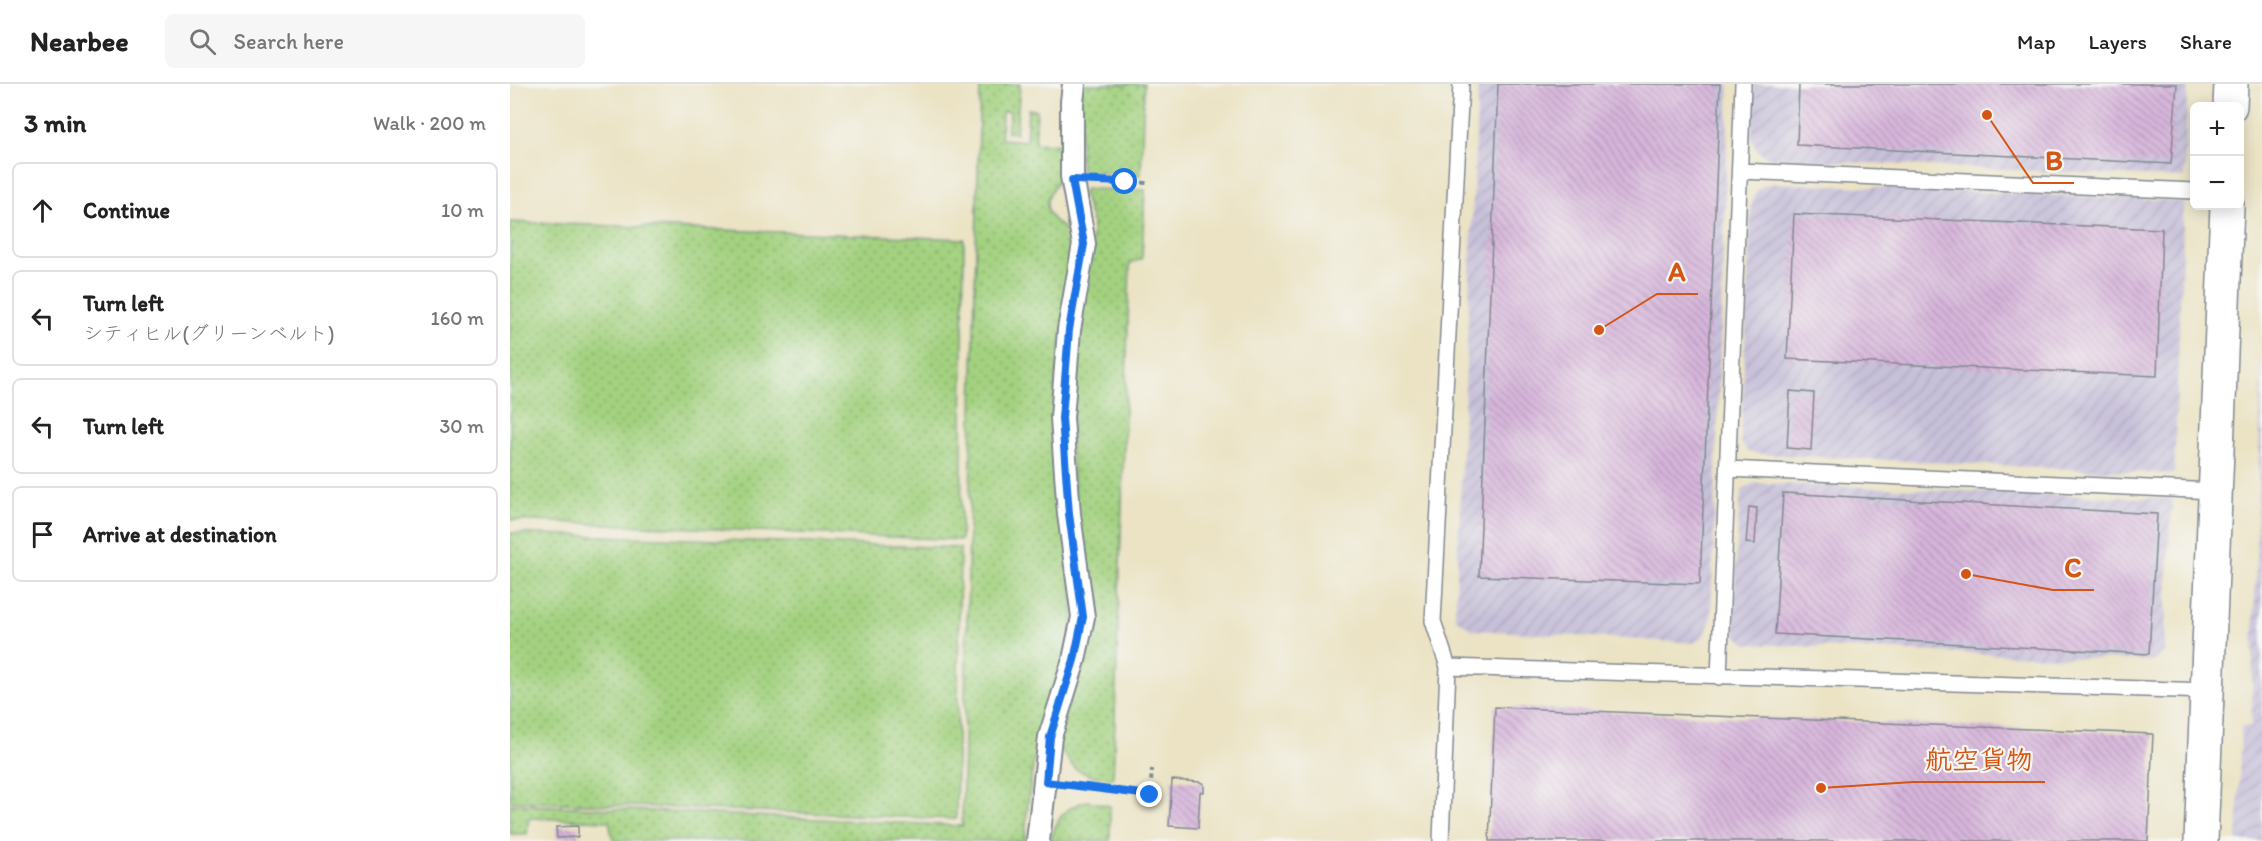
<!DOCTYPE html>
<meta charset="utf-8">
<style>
:root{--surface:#fff;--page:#f6f6f6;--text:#222;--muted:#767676;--line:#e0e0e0}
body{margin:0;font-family:Itim,"Klee One",sans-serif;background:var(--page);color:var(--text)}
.controls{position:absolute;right:18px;top:18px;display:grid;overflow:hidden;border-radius:9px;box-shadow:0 3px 15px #0003}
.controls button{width:54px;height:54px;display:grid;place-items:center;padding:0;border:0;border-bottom:2px solid var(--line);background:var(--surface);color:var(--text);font:30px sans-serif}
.stop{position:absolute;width:18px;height:18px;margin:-14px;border:4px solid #1a73e8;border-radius:50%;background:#fff}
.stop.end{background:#1a73e8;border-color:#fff;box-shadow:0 2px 6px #0008}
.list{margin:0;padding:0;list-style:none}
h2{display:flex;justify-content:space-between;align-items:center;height:78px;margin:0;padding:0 24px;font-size:26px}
h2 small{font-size:20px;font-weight:400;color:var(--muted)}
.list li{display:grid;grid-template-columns:39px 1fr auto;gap:18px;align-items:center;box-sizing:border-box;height:96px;margin:0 12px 12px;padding:0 12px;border:2px solid var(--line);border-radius:9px}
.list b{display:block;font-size:22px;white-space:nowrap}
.list p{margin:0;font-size:20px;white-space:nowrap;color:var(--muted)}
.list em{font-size:20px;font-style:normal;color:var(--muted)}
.icon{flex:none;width:33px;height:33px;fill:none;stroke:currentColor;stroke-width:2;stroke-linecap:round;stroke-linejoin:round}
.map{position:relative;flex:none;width:1752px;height:757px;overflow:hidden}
header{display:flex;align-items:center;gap:36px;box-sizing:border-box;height:84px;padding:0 30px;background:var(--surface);border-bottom:2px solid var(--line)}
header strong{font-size:28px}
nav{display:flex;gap:33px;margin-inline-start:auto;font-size:21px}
.search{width:420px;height:54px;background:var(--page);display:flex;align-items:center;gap:15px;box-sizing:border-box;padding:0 21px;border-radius:9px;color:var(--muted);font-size:22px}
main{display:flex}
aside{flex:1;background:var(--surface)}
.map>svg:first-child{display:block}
.industrial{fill:url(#industrial-furrows)}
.grass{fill:url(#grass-dots);stroke:#5f806e;stroke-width:1.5}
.building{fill:url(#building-back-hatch)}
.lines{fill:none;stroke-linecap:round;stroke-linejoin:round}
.service-casing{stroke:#838991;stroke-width:18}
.pedestrian-casing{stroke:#838991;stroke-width:26}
.tertiary-casing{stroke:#838991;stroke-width:36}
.path{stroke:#838991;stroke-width:4;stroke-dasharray:4.5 4.5;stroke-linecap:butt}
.service{stroke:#fff;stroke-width:15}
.pedestrian{stroke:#fff;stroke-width:22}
.tertiary{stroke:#fff;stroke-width:33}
.route{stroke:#1a73e8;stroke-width:8}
.leader{fill:none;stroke:#d45514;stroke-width:2}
.callout-dot{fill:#d45514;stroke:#f6f6f2;stroke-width:2}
.callout-label{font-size:27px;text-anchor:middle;font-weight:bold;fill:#d45514;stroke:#f6f6f2;stroke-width:4.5;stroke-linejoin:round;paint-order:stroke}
</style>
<header>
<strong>Nearbee</strong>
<div class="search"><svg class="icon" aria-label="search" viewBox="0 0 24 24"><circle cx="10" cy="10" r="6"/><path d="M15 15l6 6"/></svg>Search here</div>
<nav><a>Map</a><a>Layers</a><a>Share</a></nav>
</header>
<main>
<aside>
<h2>3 min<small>Walk · 200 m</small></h2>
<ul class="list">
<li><svg class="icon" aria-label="ahead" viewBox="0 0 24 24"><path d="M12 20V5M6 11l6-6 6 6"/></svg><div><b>Continue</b></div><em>10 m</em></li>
<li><svg class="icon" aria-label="left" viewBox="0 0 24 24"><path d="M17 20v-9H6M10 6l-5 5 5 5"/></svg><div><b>Turn left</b><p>シティヒル(グリーンベルト)</p></div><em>160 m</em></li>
<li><svg class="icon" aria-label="left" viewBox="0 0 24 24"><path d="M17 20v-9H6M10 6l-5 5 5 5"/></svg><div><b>Turn left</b></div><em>30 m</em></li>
<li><svg class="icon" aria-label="arrive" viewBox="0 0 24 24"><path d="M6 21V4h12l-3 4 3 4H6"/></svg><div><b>Arrive at destination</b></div></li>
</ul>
</aside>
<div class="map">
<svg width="1752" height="757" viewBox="0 0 1752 757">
<defs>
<pattern id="industrial-furrows" width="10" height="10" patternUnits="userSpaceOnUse" patternTransform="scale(1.5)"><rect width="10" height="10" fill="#c7c0d9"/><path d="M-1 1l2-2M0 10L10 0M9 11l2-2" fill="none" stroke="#aaa5bd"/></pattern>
<pattern id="grass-dots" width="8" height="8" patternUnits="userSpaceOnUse" patternTransform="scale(1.5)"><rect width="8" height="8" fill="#a3d17f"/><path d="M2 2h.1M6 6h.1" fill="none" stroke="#84aa6b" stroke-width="1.8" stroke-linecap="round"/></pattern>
<pattern id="building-back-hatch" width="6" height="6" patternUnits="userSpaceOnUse" patternTransform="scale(1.5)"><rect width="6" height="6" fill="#d8b6db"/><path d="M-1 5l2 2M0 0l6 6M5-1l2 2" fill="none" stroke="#ae94b5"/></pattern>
</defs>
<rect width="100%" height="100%" fill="#f6f6f2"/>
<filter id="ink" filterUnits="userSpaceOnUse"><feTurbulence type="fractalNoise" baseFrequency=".0167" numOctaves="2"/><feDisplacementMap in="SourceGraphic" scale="12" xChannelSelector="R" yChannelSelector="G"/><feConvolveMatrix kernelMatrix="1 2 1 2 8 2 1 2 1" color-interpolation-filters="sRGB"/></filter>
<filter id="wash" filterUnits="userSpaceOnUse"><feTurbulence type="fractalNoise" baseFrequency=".008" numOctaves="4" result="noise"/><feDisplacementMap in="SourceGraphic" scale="24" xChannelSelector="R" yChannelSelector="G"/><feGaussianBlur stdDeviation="1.35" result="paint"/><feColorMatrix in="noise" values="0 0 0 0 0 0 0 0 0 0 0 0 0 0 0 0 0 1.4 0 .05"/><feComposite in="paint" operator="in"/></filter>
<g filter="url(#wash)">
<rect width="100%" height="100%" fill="#ebe3c4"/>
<path class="industrial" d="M968,0H1219L1201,534L1196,549L1185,559L963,546L945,534Z
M1244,0H1678L1674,94L1268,75L1256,73L1248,67L1241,55Z
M1265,99L1653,116L1674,118L1664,390L1252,370L1238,368L1231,358V353L1241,122L1246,107L1255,101Z
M1752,264V757H1727L1731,642H1741Z
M1244,399L1662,415L1654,568L1643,577L1237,560L1226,551L1223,541L1229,420L1233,405Z"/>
<path class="grass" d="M470,0H510L506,49L497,48L500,28L492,27L491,55L516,57L518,25L527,26L525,59L554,61C553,70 553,81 551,90C546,104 532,112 539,129C544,141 561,146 564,157L545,306L564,532C557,577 538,617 527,661C520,692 517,725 515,757H107L103,756L99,737L19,734L17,750H0V720L452,742Z
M571,0H634L631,91L570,87Z
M576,105L635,106L632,175L620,179L603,694L581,692L565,685L549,664V649L575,570L561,365L566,257L582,153V138L573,109L574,106Z
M0,138L454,155L451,456L0,436Z
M0,449L450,464L446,735L0,717Z
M578,717L600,722V757H541C545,735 556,722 578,717Z"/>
<g id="blocks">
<path class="building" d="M988,0H1210L1190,500L969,492Z
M1289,0H1667L1661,80L1287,61Z
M1284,130L1652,145L1647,292L1277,275Z
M1280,307L1304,309L1301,366L1277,364Z
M1273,409L1647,430L1639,570L1265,550Z
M1239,423L1247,424L1245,460L1236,459Z
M985,623L1643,650L1638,757H979Z
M662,696L690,698L694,700V708H690L688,744L659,742Z
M68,742V753L47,754L46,743Z"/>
</g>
</g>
<g filter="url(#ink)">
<use href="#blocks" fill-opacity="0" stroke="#838991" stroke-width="1.5"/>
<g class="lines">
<g class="service-casing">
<path id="service" d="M1230,87L1684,107
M1218,385L1705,407
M938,583L1699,607
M1209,593L1233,0
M931,757L938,583L923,537L951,0"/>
</g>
<g class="pedestrian-casing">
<path id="pedestrian" d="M528,757L540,653L564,576L573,533L559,430L552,334L559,246L574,160L562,92V18L564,0"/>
</g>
<g class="tertiary-casing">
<path id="tertiary" d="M1720,22L1721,0
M1691,757L1717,122"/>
</g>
<path class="path" d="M587,97L637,99
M557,701L640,712L642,685"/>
<use href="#service" class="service"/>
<use href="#pedestrian" class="pedestrian"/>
<use href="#tertiary" class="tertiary"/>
</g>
</g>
<g class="lines" filter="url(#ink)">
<path class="route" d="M615,98L562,96L574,160L559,246L552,334L559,430L573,533L564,576L540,653L536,698L640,711"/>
</g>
<path class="leader" d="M1477 31L1523 99H1564M1089 246L1147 210H1188M1456 490L1543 506H1584M1311 704L1403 698H1535"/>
<g class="callout-dot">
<circle cx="1477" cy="31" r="6"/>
<circle cx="1089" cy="246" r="6"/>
<circle cx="1456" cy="490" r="6"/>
<circle cx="1311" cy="704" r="6"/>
</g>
<g class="callout-label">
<text x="1544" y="86">B</text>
<text x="1167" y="197">A</text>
<text x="1563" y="493">C</text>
<text x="1469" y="685">航空貨物</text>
</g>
</svg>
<div class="controls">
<button>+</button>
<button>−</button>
</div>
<div class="stop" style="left:615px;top:98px"></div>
<div class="stop end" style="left:640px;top:711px"></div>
</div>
</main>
